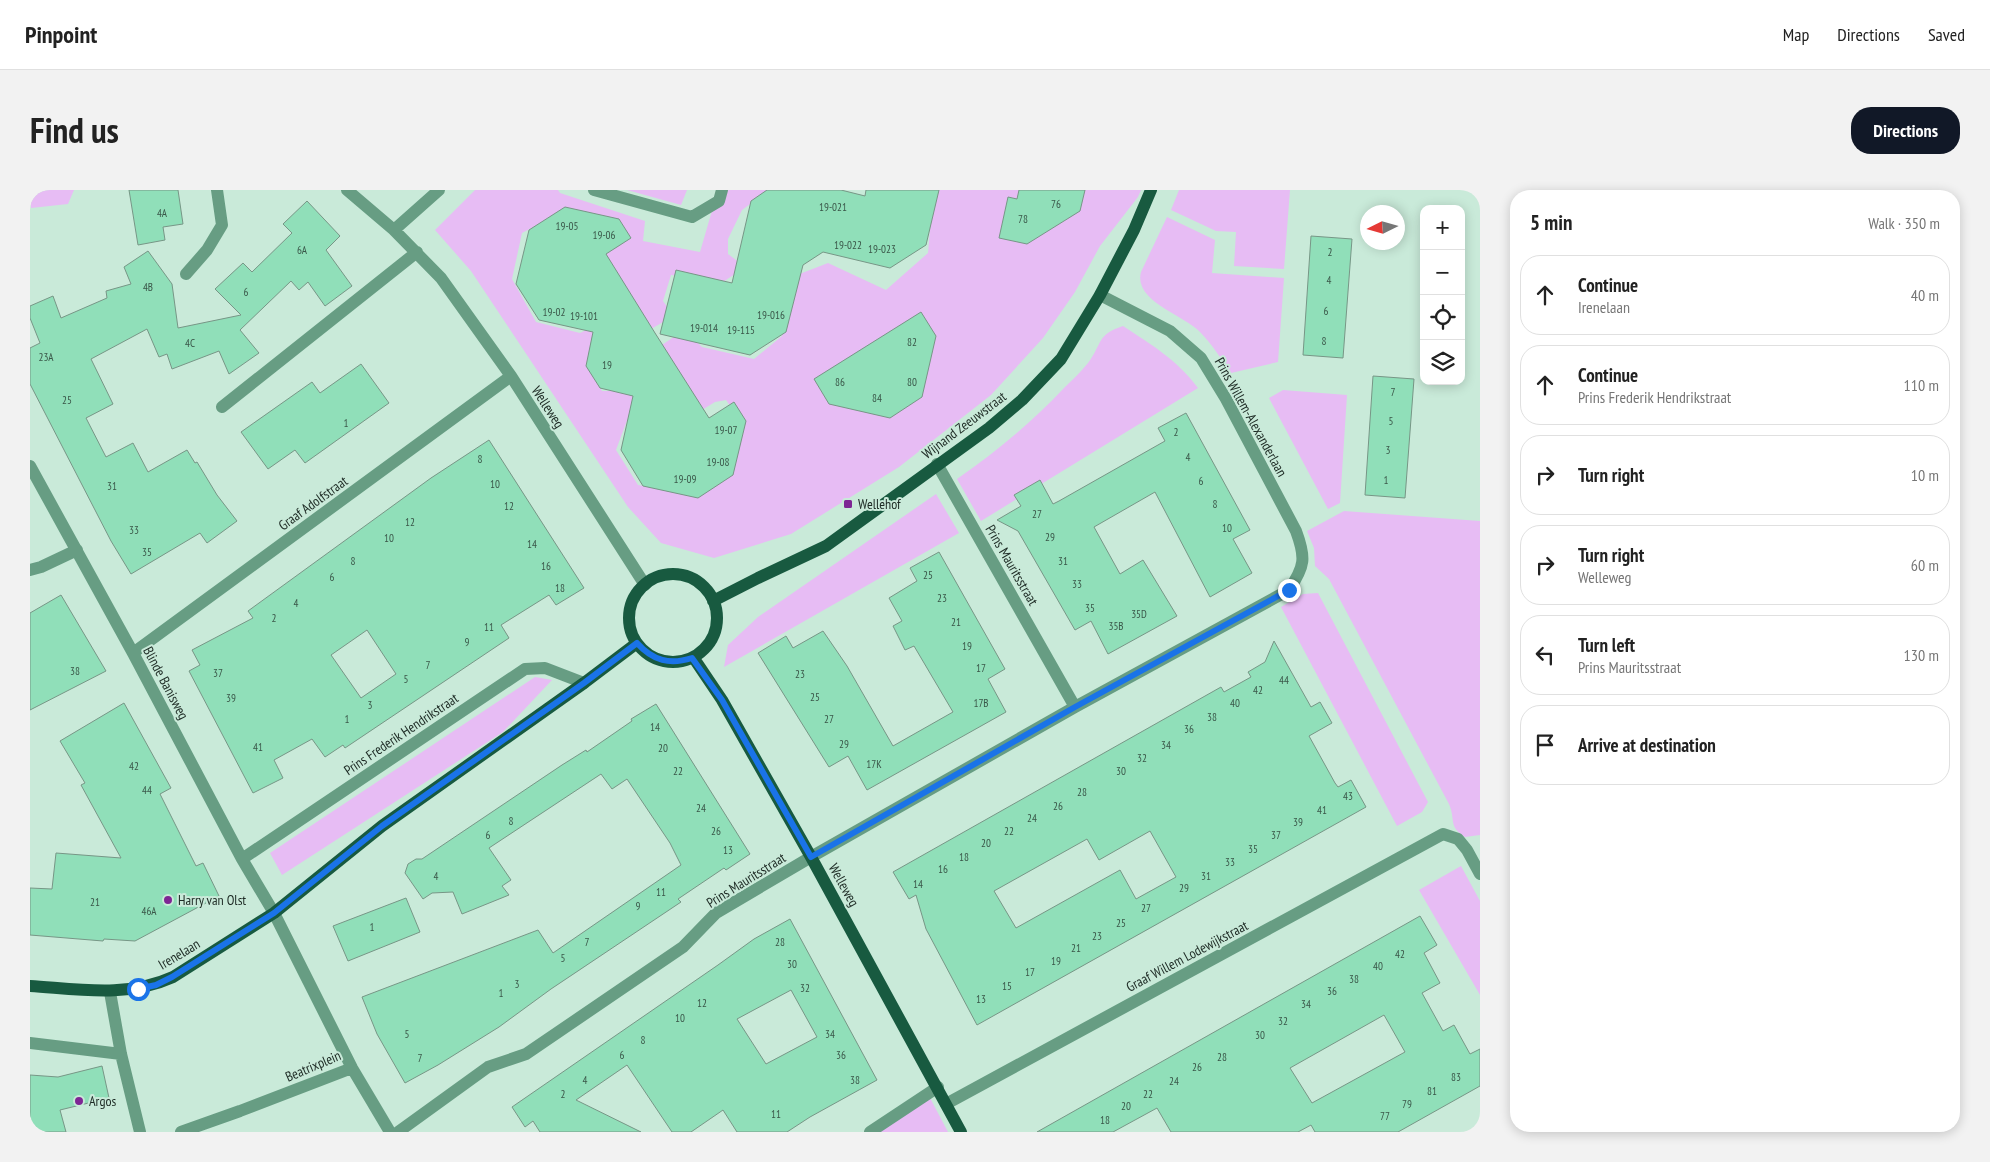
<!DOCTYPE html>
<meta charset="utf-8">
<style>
:root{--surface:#fff;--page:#f2f2f2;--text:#222;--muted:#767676;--line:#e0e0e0;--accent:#111827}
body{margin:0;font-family:"PT Sans Narrow",sans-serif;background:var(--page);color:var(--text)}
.controls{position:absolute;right:15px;top:15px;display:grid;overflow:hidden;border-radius:10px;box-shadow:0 2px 12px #0003}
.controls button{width:45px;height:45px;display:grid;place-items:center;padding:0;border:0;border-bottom:1px solid var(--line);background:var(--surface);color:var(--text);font:25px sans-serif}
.compass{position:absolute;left:1330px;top:15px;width:45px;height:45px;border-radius:50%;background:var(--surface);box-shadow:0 2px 12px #0003;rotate:265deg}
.stop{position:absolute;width:15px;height:15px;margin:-11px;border:4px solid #1a73e8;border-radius:50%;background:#fff}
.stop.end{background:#1a73e8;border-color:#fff;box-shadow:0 1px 5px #0008}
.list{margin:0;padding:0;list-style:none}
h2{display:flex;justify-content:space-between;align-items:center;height:65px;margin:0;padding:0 20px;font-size:21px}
h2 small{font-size:16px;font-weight:400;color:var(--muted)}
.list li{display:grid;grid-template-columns:32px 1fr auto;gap:15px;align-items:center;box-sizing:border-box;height:80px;margin:0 10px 10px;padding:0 10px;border:1px solid var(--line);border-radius:20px}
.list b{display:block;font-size:19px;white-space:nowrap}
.list p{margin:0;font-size:16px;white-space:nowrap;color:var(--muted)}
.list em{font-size:16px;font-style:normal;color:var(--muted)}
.icon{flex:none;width:28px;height:28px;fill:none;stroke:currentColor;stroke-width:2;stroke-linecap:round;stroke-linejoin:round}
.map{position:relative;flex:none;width:1450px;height:942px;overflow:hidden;border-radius:20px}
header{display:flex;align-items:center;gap:30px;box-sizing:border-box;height:70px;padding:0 25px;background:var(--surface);border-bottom:1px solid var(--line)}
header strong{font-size:24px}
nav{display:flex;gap:28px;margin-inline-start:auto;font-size:18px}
.intro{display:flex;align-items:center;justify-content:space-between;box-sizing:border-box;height:120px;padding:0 30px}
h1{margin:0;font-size:35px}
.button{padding:12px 22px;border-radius:20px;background:var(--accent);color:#fff;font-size:18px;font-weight:700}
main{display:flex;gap:30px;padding:0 30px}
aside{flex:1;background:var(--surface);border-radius:20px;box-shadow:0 2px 12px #0003}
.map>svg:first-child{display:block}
.green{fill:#e7bcf4}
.building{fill:#90dfb9;stroke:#779686;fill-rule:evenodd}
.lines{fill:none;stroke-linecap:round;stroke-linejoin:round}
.minor{stroke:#679d83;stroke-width:12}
.major{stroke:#185a40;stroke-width:12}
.route{stroke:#1a73e8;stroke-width:6}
.poi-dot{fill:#7e2694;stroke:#c9ead9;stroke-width:2}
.labels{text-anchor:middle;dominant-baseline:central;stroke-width:4;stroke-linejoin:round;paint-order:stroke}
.number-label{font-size:11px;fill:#3a5749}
.street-label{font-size:14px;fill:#1d2a24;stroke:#c9ead9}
.poi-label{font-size:14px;fill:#1d2a24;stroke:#c9ead9;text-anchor:start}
</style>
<header>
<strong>Pinpoint</strong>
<nav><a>Map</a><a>Directions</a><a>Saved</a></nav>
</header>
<div class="intro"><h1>Find us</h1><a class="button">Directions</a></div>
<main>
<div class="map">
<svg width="1450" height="942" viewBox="0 0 1450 942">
<rect width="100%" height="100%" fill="#c9ead9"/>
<path class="green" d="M0,0H44L38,14L1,18Z
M445,0H528L530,3L615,31L613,51L670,62L688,0H739L712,20L698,49V64L710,73L708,82L693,92L641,85L633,111L644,126L619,140L578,68L533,21L492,43L482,89L506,132L550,143L567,135L558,177L572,201H597L605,209L586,260L608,295L657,304L709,229L696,210L685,212L667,223L629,157L654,140L672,157L724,169L752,146L767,85L798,73L856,100L898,63L903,6L899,0H1111L1108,7L1070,56L1045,102L1013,148L961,205L869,277L761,344L684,368L631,353L598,317L441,81L405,40Z
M597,0H657L651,15Z
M1149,0H1260L1254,79L1204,76L1206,42L1186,41L1141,20Z
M1137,27L1185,50L1182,83L1254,88L1248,172L1201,183C1191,169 1182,154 1170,142C1154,125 1103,111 1111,82Z
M1093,136C1122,155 1147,170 1168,198L951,331L927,289C966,262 1002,232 1034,198C1042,190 1051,182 1058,173C1073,153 1066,145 1093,136Z
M1253,200L1317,205L1310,313L1298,319L1239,208Z
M906,304L929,343L694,477L698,455L728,427Z
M1314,321L1450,331V645L1435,647C1418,636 1426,631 1419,614L1299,389L1285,376L1284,358L1277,341Z
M1288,403L1398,612L1392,622L1367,636L1251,417L1273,404Z
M505,487L522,490L473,542L252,685L240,663Z
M1431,676L1450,711V805L1389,700Z
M899,906L918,942H845Z"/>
<path class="building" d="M99,0H148L153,34L133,37L135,50L108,55Z
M737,0H811L835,6L836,0H909L896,55L860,78L793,62L773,75L756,142L720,165L630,144L646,80L702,93L721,11Z
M989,0H1055L1050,21L997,54L969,48L978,7L987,9Z
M277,11L310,46L296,60L322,96L295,116L278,92L269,100L261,91L210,140L229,163L199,184L189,161L142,179L137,164L129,167L117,139L61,169L83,214L56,228L76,267L103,253L118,282L157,260L165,273L167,272L187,305L207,331L177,353L170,343L101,384L81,351L0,194V158L10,153L0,128V116L23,106L31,128L77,108L76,101L101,94L94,77L118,61L142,94L148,138L211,125L185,99L213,73L222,82L262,43L253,34Z
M535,17L589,29L601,48L576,64L625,143L679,228L704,212L716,231L703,285L668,308L613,296L591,260L603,206L570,198L556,176L563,142L509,130L486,94L499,40Z
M1281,46L1322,49L1313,168L1273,165Z
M891,122L906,146L892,207L860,228L799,214L784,189Z
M331,174L359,213L275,273L265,260L238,279L211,242L282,192L290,203Z
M1343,186L1384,189L1375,308L1335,305Z
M1156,223L1220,340L1203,349L1222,383L1180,407L1125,302L1064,337L1090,384L1113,370L1147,426L1078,464L1061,431L1045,440L988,341L967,330L991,316L984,305L1010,290L1023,314L1029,311L1135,251L1128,238Z
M459,250L554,398L526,415L519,405L471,435L479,448L315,558L313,555L295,567L282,549L244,570L253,588L223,603L159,481L170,475L162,460L223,428L218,421L401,288ZM337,440L366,484L331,508L301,465Z
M909,362L975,479L958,489L976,522L837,600L818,566L799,577L728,463L756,446L763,458L793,441L817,476L863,556L923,522L884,456L875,460L863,436L872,431L859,408L887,391L880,378Z
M31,405L76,481L0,520V423Z
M1244,451L1281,517L1290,512L1302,533L1279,546L1305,593L1308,597L1321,590L1336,617L947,835L896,739L886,705L879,709L863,682L1191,497L1194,502L1221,487L1218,482L1235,472ZM1120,641L1146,687L1106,709L1090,680L986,738L964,701L1057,649L1069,670Z
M94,513L141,598L130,604L166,676L173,673L189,706L105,751L74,749L73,751L0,745V698L22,699L26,663L91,668L51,595L55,593L30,551Z
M626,514L720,664L696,680L694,678L648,709L651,712L521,799L469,837L408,875L375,893L347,844L332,807L508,740L523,763L651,675L640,653L597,589L582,599L571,584L459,658L481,690L472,696L479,705L432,724L423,702L402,703L393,709L375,683L378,674L386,669H392L532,575L556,560L557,562L602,531L601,529Z
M376,708L390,742L318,771L303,736Z
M1390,726L1407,755L1394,763L1410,793L1392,803L1413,841L1424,835L1440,864L1450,859V896L1368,942H1285L1281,935L1268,942H1141L1127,918L1083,942H1007ZM1354,825L1375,862L1282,913L1260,878Z
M760,729L847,890L780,927L757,942H707L693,920L661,942H642L597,875L546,910L611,942H510L503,931L495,937L482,917L688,775L724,749ZM761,800L787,847L736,874L707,829Z
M72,876L79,908L30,920L36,942H0V885L28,887Z"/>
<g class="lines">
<path class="minor" d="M317,0L364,40L411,88L481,186L615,395
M564,0L662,27L689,11L692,0
M364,40L409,0
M156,84L177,60L192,35L187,0
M192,217L387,62
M907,274L1045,517
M0,276L103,463L212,669L244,723L322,878L360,942
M0,380L11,377L47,360
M103,463L481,186
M212,669L495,479L515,478L554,493
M80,802L91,864L110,942
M0,853L91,864
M916,914L1413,644L1428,649L1437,660L1450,684
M151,942L210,921L322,878
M368,942L458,877L496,864L653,757L686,723L781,667L1045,517L1259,400C1275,376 1276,368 1266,341L1196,209L1171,168L1140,141L1070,105
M840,942L908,897"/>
<path class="major" d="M599 428a44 44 0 1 1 88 0a44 44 0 1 1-88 0Z
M683,411L728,388L796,356L959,238L992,210L1031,169L1070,105L1104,40L1121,0
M663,467L692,510L781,667L931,942
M0,796C48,799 97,808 143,787L244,723L352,636L554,493L607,453"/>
</g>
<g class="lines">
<path class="route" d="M108,799L126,795L142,787L244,723L352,636L554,493L607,453C623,471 640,475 662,468L692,510L781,667L1045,517L1259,400"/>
</g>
<g class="poi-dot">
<rect x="813" y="309" width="10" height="10" rx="2.5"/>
<circle cx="138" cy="710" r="5"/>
<circle cx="49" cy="911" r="5"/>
</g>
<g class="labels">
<g class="number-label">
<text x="1026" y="14">76</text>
<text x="803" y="17">19-021</text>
<text x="132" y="23">4A</text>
<text x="993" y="29">78</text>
<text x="537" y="36">19-05</text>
<text x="574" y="45">19-06</text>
<text x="818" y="55">19-022</text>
<text x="852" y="59">19-023</text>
<text x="272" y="60">6A</text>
<text x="1300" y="62">2</text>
<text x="1299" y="90">4</text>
<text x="118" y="97">4B</text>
<text x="216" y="102">6</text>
<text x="1296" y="121">6</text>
<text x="524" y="122">19-02</text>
<text x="741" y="125">19-016</text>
<text x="554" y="126">19-101</text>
<text x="674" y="138">19-014</text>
<text x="711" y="140">19-115</text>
<text x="1294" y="151">8</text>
<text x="882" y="152">82</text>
<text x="160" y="153">4C</text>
<text x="16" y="167">23A</text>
<text x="577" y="175">19</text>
<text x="810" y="192">86</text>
<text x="882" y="192">80</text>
<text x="1363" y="202">7</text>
<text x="847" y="208">84</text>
<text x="37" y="210">25</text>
<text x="1361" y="231">5</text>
<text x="316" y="233">1</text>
<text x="696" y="240">19-07</text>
<text x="1146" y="242">2</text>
<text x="1358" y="260">3</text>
<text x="1158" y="267">4</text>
<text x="450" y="269">8</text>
<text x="688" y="272">19-08</text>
<text x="655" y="289">19-09</text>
<text x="1356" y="290">1</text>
<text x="1171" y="291">6</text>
<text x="465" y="294">10</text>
<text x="82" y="296">31</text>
<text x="1185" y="314">8</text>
<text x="479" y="316">12</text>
<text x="1007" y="324">27</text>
<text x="380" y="332">12</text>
<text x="1197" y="338">10</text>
<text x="104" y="340">33</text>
<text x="1020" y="347">29</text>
<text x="359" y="348">10</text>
<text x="502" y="354">14</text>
<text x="117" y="362">35</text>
<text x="323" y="371">8</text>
<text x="1033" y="371">31</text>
<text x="516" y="376">16</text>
<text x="898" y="385">25</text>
<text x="302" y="387">6</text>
<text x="1047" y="394">33</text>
<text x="530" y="398">18</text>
<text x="912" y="408">23</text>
<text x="266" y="413">4</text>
<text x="1060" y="418">35</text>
<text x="1109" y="424">35D</text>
<text x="244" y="428">2</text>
<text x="926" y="432">21</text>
<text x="1086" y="436">35B</text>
<text x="459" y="437">11</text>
<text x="437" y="452">9</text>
<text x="937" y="456">19</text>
<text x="398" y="475">7</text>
<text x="951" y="478">17</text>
<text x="45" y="481">38</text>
<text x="188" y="483">37</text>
<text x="770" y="484">23</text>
<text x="376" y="489">5</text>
<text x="1254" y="490">44</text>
<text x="1228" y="500">42</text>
<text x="785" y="507">25</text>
<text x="201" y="508">39</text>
<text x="951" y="513">17B</text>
<text x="1205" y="513">40</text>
<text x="340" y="515">3</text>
<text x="1182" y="527">38</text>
<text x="317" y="529">1</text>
<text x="799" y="529">27</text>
<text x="625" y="537">14</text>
<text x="1159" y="539">36</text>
<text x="814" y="554">29</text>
<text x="1136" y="555">34</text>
<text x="228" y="557">41</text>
<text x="633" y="558">20</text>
<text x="1112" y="568">32</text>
<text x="844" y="574">17K</text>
<text x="104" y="576">42</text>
<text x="648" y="581">22</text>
<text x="1091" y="581">30</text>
<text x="117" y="600">44</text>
<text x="1052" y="602">28</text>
<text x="1318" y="606">43</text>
<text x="1028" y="616">26</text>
<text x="671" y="618">24</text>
<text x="1292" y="620">41</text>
<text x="1002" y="628">24</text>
<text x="481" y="631">8</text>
<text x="1268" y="632">39</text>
<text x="686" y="641">26</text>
<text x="979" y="641">22</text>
<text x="458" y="645">6</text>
<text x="1246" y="645">37</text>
<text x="956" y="653">20</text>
<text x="1223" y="659">35</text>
<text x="698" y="660">13</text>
<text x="934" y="667">18</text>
<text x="1200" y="672">33</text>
<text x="913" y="679">16</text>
<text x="406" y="686">4</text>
<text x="1176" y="686">31</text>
<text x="888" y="694">14</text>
<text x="1154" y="698">29</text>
<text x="631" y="702">11</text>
<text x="65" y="712">21</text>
<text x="608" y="716">9</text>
<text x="1116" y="718">27</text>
<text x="119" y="721">46A</text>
<text x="1091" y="733">25</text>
<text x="342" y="737">1</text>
<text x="1067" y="746">23</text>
<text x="557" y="752">7</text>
<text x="750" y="752">28</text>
<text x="1046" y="758">21</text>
<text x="1370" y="764">42</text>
<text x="533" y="768">5</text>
<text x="1026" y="771">19</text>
<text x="762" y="774">30</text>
<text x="1348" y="776">40</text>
<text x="1000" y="782">17</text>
<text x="1324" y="789">38</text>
<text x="487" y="794">3</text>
<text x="977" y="796">15</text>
<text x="775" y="798">32</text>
<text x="1302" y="801">36</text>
<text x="471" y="803">1</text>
<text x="951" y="809">13</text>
<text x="672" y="813">12</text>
<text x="1276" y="814">34</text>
<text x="650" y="828">10</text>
<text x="1253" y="831">32</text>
<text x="377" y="844">5</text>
<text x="800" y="844">34</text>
<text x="1230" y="845">30</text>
<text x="613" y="850">8</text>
<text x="592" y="865">6</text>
<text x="811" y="865">36</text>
<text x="1192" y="867">28</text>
<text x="390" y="868">7</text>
<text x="1167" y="877">26</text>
<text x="1426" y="887">83</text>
<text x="555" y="890">4</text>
<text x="825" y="890">38</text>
<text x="1144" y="891">24</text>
<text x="1402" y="901">81</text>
<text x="533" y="904">2</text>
<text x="1118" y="904">22</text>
<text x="1377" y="914">79</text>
<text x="1096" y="916">20</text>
<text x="746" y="924">11</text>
<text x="1355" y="926">77</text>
<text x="1075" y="930">18</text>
</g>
<g class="street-label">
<text transform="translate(518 217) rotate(57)">Welleweg</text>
<text transform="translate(1221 227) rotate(61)">Prins Willem-Alexanderlaan</text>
<text transform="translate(934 235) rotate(-37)">Wijnand Zeeuwstraat</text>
<text transform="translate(283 313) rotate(-36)">Graaf Adolfstraat</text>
<text transform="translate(982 375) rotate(60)">Prins Mauritsstraat</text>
<text transform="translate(136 493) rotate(62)">Blinde Banisweg</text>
<text transform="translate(371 544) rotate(-34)">Prins Frederik Hendrikstraat</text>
<text transform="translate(716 690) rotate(-32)">Prins Mauritsstraat</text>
<text transform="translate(814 695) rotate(61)">Welleweg</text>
<text transform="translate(149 764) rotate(-31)">Irenelaan</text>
<text transform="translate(1157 766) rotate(-28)">Graaf Willem Lodewijkstraat</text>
<text transform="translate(283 876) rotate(-23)">Beatrixplein</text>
</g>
<g class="poi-label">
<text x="828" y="314">Wellehof</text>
<text x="148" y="710">Harry van Olst</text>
<text x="59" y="911">Argos</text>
</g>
</g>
</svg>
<div class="controls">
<button>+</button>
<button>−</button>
<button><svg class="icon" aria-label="locate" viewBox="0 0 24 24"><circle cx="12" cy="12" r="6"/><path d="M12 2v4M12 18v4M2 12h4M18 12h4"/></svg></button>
<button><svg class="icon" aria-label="layers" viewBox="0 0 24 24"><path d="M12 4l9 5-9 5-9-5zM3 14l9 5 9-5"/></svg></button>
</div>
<svg class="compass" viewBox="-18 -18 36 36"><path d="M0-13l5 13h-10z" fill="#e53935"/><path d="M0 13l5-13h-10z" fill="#767676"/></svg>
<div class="stop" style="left:108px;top:799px"></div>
<div class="stop end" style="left:1259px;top:400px"></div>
</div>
<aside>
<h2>5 min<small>Walk · 350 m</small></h2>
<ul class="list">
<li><svg class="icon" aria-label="ahead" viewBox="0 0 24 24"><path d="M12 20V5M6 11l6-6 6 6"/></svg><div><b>Continue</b><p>Irenelaan</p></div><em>40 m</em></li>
<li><svg class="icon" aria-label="ahead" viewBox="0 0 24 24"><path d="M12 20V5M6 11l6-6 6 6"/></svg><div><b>Continue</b><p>Prins Frederik Hendrikstraat</p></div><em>110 m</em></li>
<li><svg class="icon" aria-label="right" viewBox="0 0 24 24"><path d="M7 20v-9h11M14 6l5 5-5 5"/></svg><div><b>Turn right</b></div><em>10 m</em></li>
<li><svg class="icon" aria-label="right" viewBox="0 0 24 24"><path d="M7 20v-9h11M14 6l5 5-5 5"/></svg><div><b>Turn right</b><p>Welleweg</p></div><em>60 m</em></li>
<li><svg class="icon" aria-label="left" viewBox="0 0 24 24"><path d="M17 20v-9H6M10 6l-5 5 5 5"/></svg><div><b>Turn left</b><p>Prins Mauritsstraat</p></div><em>130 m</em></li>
<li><svg class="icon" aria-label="arrive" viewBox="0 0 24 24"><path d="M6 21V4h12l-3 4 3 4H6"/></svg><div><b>Arrive at destination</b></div></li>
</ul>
</aside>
</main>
